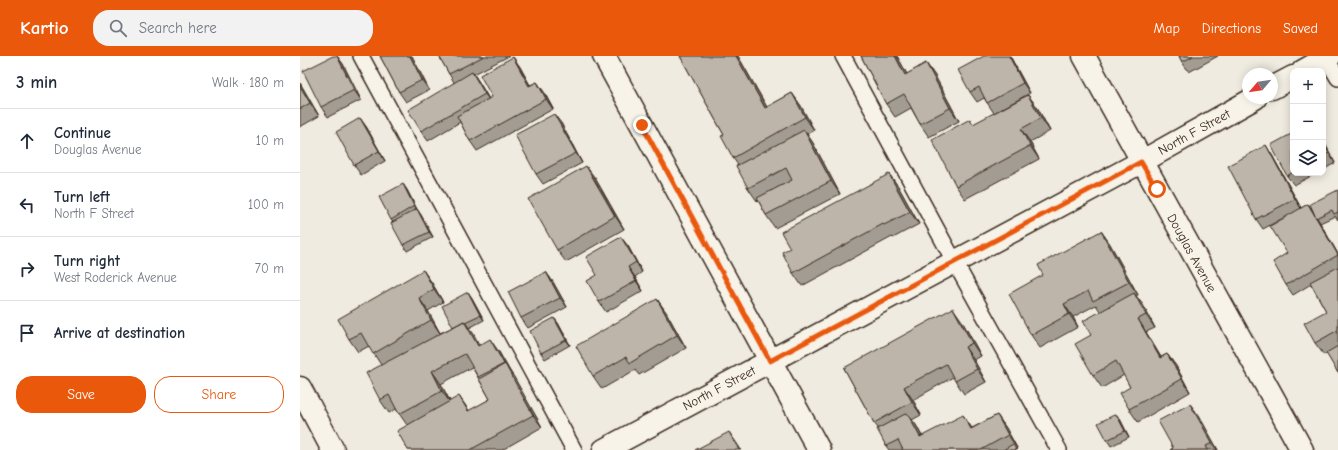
<!DOCTYPE html>
<meta charset="utf-8">
<style>
:root{--surface:#fff;--page:#f2f2f3;--text:#1f2937;--muted:#747a83;--line:#e0e1e3;--accent:#ea580c}
body{margin:0;font-family:"Comic Neue",sans-serif;background:var(--page);color:var(--text)}
.controls{position:absolute;right:12px;top:12px;display:grid;overflow:hidden;border-radius:8px;box-shadow:0 2px 10px #0003}
.controls button{width:36px;height:36px;display:grid;place-items:center;padding:0;border:0;border-bottom:1px solid var(--line);background:var(--surface);color:var(--text);font:20px sans-serif}
.compass{position:absolute;left:942px;top:12px;width:36px;height:36px;border-radius:50%;background:var(--surface);box-shadow:0 2px 10px #0003;rotate:241deg}
.stop{position:absolute;width:12px;height:12px;margin:-9px;border:3px solid #ea580c;border-radius:50%;background:#fff}
.stop.end{background:#ea580c;border-color:#fff;box-shadow:0 1px 4px #0008}
.list{margin:0;padding:0;list-style:none}
h2{display:flex;justify-content:space-between;align-items:center;height:52px;margin:0;padding:0 16px;font-size:17px}
h2 small{font-size:13px;font-weight:400;color:var(--muted)}
.list li{display:grid;grid-template-columns:26px 1fr auto;gap:12px;align-items:center;box-sizing:border-box;height:64px;padding:0 16px;border-top:1px solid var(--line)}
.list b{display:block;font-size:15px;white-space:nowrap}
.list p{margin:0;font-size:13px;white-space:nowrap;color:var(--muted)}
.list em{font-size:13px;font-style:normal;color:var(--muted)}
.actions{display:flex;gap:8px;padding:12px 16px}
.actions a{flex:1;padding:9px 0;border:1px solid var(--accent);border-radius:16px;text-align:center;font-size:14px;color:var(--accent)}
.actions .main{background:var(--accent);color:#fff}
.icon{flex:none;width:22px;height:22px;fill:none;stroke:currentColor;stroke-width:2;stroke-linecap:round;stroke-linejoin:round}
.map{position:relative;flex:none;width:1038px;height:394px;overflow:hidden}
header{display:flex;align-items:center;gap:24px;box-sizing:border-box;height:56px;padding:0 20px;background:var(--accent);color:#fff}
header strong{font-size:19px}
nav{display:flex;gap:22px;margin-inline-start:auto;font-size:14px}
.search{width:280px;height:36px;background:var(--page);display:flex;align-items:center;gap:10px;box-sizing:border-box;padding:0 14px;border-radius:16px;color:var(--muted);font-size:15px}
main{display:flex}
aside{flex:1;background:var(--surface)}
.map>svg:first-child{display:block}
.lines{fill:none;stroke-linecap:round;stroke-linejoin:round}
.lane-casing{stroke:#3b2a1e;stroke-width:18}
.street-casing{stroke:#3b2a1e;stroke-width:25}
.lane{stroke:#f7f3e8;stroke-width:15}
.street{stroke:#f7f3e8;stroke-width:22}
.wall{fill:#a39c92;stroke:#3b2a1e;fill-rule:evenodd}
.shaded-wall{fill:#847f77;stroke:#3b2a1e}
.building{fill:#bdb5aa;stroke:#3b2a1e}
.route{stroke:#ea580c;stroke-width:5}
.labels{text-anchor:middle;dominant-baseline:central;stroke-width:3;stroke-linejoin:round;paint-order:stroke}
.street-label{font-size:13px;fill:#3b2a1e;stroke:#f7f3e8}
</style>
<header>
<strong>Kartio</strong>
<div class="search"><svg class="icon" aria-label="search" viewBox="0 0 24 24"><circle cx="10" cy="10" r="6"/><path d="M15 15l6 6"/></svg>Search here</div>
<nav><a>Map</a><a>Directions</a><a>Saved</a></nav>
</header>
<main>
<aside>
<h2>3 min<small>Walk · 180 m</small></h2>
<ul class="list">
<li><svg class="icon" aria-label="ahead" viewBox="0 0 24 24"><path d="M12 20V5M6 11l6-6 6 6"/></svg><div><b>Continue</b><p>Douglas Avenue</p></div><em>10 m</em></li>
<li><svg class="icon" aria-label="left" viewBox="0 0 24 24"><path d="M17 20v-9H6M10 6l-5 5 5 5"/></svg><div><b>Turn left</b><p>North F Street</p></div><em>100 m</em></li>
<li><svg class="icon" aria-label="right" viewBox="0 0 24 24"><path d="M7 20v-9h11M14 6l5 5-5 5"/></svg><div><b>Turn right</b><p>West Roderick Avenue</p></div><em>70 m</em></li>
<li><svg class="icon" aria-label="arrive" viewBox="0 0 24 24"><path d="M6 21V4h12l-3 4 3 4H6"/></svg><div><b>Arrive at destination</b></div></li>
</ul>
<div class="actions"><a class="main">Save</a><a>Share</a></div>
</aside>
<div class="map">
<svg width="1038" height="394" viewBox="0 0 1038 394">
<rect width="100%" height="100%" fill="#efebe0"/>
<filter id="ink" filterUnits="userSpaceOnUse"><feTurbulence type="fractalNoise" baseFrequency=".025" numOctaves="2"/><feDisplacementMap in="SourceGraphic" scale="8" xChannelSelector="R" yChannelSelector="G"/><feConvolveMatrix kernelMatrix="1 2 1 2 8 2 1 2 1" color-interpolation-filters="sRGB"/></filter>
<g filter="url(#ink)">
<g class="lines">
<g class="lane-casing">
<path id="lane" d="M61,0L274,394
M543,0L654,205L759,394
M1025,0L1038,22"/>
</g>
<g class="street-casing">
<path id="street" d="M304,0L519,394
M784,0L1002,394
M1003,15L1030,0
M972,32L993,21
M0,332L33,394
M304,394L841,106L955,42"/>
</g>
<use href="#lane" class="lane"/>
<use href="#street" class="street"/>
</g>
<path class="wall" d="M37,0L43,8L61,44L28,61L21,51Z
M80,0H112L129,34L106,46L99,36Z
M139,0H209L174,18L189,43L192,41L213,1L220,11L230,29L237,26L244,36L253,53L177,95L170,85L160,66L128,85L121,75L154,26L149,18Z
M380,0H438L467,51L492,37L501,50L514,74L507,78L513,87L540,138L475,172L466,159L458,144L457,145L448,132L438,109L433,102L424,79Z
M561,0H597L607,18L626,7L635,20L659,65L629,81L620,68L611,52L595,61L586,48Z
M710,0L730,37L694,57L684,42L677,46L670,36Z
M879,0H918L889,16L882,6Z
M0,27L19,60L0,71Z
M728,39L737,51L750,75L730,86L739,103L665,143L656,130L674,68Z
M60,62L67,72L85,105L61,119L54,109Z
M261,67L282,107L243,128L236,118Z
M993,77V117H1017L994,129L987,120Z
M1023,84L1035,107L1023,114Z
M972,99L1001,152L1008,148L1014,158L1038,134V164L1035,160L1020,167L1019,165L1038,198V317L1027,298L1024,299L1015,287L1026,255L1011,228L993,239L986,229L987,160L963,173L956,163Z
M589,118L598,130L619,168L593,182L592,181L502,230L493,217L490,192Z
M295,122L324,173L266,206L257,194Z
M103,128L107,134L117,153L121,159L133,181L107,195L103,189L93,166L91,164Z
M801,175L810,188L838,239L836,240L843,249L855,272L846,276L861,301L867,298L876,310L890,336L838,366L829,353L830,331L824,319L802,332L793,319L791,279L800,255L796,249L773,261L778,271L740,292L731,279L743,219Z
M328,190L342,216L335,221L343,235L306,256L299,246L297,219Z
M123,214L132,227L143,246L128,255L140,277L153,271L168,236L172,242L184,264L169,272L173,277L179,289L199,296L242,371L202,394H108L107,369L96,353L89,357L80,344L81,309L69,290L58,296L49,283ZM172,311L190,343L169,355L150,345L141,328Z
M246,216L253,226L267,251L228,272L221,262Z
M357,243L366,256L386,292L339,319L335,314L302,333L293,320Z
M254,262L258,267L270,289L245,303L241,297Z
M662,265L681,300L674,304L686,326L664,338L653,321L613,344L621,359L612,364L616,369L622,380L672,372L697,359L706,372L717,392L716,393L717,394H589L586,390L578,372L574,367L544,312Z
M890,348L899,360L918,394H870L873,392Z
M820,363L829,381L811,390L807,384Z"/>
<path class="shaded-wall" d="M37,0L43,8L61,44L54,34Z
M110,0H112L129,34L122,24Z
M436,0H438L474,64L465,52Z
M595,0H597L614,31L605,19Z
M709,0H710L730,37L723,27Z
M213,1L220,11L236,40L229,30Z
M626,7L635,20L659,65L650,52Z
M172,16L179,26L192,48L185,38Z
M237,26L244,36L253,53L246,43Z
M0,27L19,60L10,47L0,30Z
M492,37L501,50L514,74L505,61Z
M728,39L737,51L750,75L741,62Z
M254,58L261,67L282,107L276,97Z
M60,62L67,72L85,105L79,95Z
M721,73L730,86L739,103L730,90Z
M504,74L513,87L540,138L531,125Z
M1023,84L1035,107L1023,87Z
M966,89L972,99L1001,152L995,143Z
M286,110L295,122L324,173L315,160Z
M589,118L598,130L619,168L610,156Z
M103,128L107,134L118,156L114,150Z
M1008,148L1015,158L1038,198V200Z
M117,153L121,159L133,181L129,176Z
M801,175L810,188L838,239L829,226Z
M321,181L328,190L342,216Z
M328,211L335,221L343,235L336,225Z
M123,214L132,227L143,246L134,233Z
M246,216L253,226L267,251L260,242Z
M168,236L172,242L184,264L180,259Z
M834,237L843,249L855,272L846,259Z
M119,242L128,255L140,277L131,264Z
M357,243L366,256L386,292L377,279Z
M764,248L773,261L778,271L769,258Z
M653,252L662,265L681,300L672,287Z
M254,262L258,267L270,289L266,284Z
M838,263L846,276L868,315L860,302Z
M164,265L173,277L186,302L178,290Z
M190,283L199,296L209,314L214,321L242,371L233,359Z
M665,291L674,304L686,326L677,313Z
M867,298L876,310L890,336L882,323Z
M132,315L141,328L151,348L142,335Z
M604,331L613,344L621,359L612,346Z
M159,340L168,353L177,368L168,355Z
M890,348L899,360L918,394H917L912,387Z
M607,357L616,369L629,394L620,381Z
M816,358L820,363L829,381L825,375Z
M663,359L672,372L680,386L671,373Z
M697,359L706,372L717,392L708,379Z
M429,376L438,389L441,394H439Z"/>
<path class="building" d="M33,0H37L54,34L21,51L3,15Z
M80,0H110L122,24L99,36Z
M139,0H184L149,18Z
M380,0H436L465,52L492,37L505,61L433,102L421,80L424,79Z
M561,0H595L605,19L626,7L650,52L620,68L604,38L586,48Z
M684,0H709L723,27L687,47L679,31L670,36L658,14Z
M879,0H893L882,6Z
M213,1L229,30L237,26L246,43L170,85L157,60L192,41L180,19Z
M172,16L185,38L121,75L108,54Z
M0,30L10,47L0,53Z
M728,39L741,62L721,73L730,90L656,130L632,84L670,63L673,68Z
M254,58L276,97L236,118L215,79Z
M60,62L79,95L54,109L36,76Z
M504,74L531,125L466,159L457,142L492,124L486,112L448,132L436,110Z
M993,77V116L987,120L971,89Z
M1023,87L1029,97L1023,100Z
M966,89L995,143L956,163L928,110Z
M286,110L315,160L257,194L228,143Z
M589,118L610,156L584,169L583,168L493,217L482,196L490,192L481,176Z
M103,128L114,150L91,164L79,141Z
M1038,134V156L1034,158L1032,154L1016,162L1010,148Z
M1008,148L1038,199L986,229L973,206L987,197L970,170Z
M117,153L129,176L103,189L91,167Z
M801,175L829,226L793,245L788,235L764,248L769,258L731,279L709,238L743,219L738,209Z
M321,181L336,206L328,211L336,225L299,246L287,225L297,219L286,201Z
M1038,211V274L1015,287L1004,267L1026,255L1010,226Z
M123,214L134,233L119,242L131,264L73,298L61,277L49,283L38,263Z
M246,216L260,242L221,262L208,236Z
M168,236L180,259L165,266L164,265L153,271L142,250Z
M834,237L846,259L838,263L860,302L867,298L882,323L829,353L820,337L830,331L816,305L793,319L775,288L791,279L783,265Z
M357,243L377,279L330,307L326,301L293,320L276,290Z
M653,252L672,287L665,291L677,313L655,325L646,308L604,331L612,346L574,367L544,312Z
M254,262L266,284L241,297L230,275Z
M164,265L178,290L190,283L204,308L178,321L165,298L132,315L142,335L99,358L89,339L80,344L66,317Z
M1038,290V317L1026,297Z
M205,308L233,359L170,394H108L97,375L159,340L168,355L190,343L179,323Z
M890,348L912,387L906,390L908,394H870L873,392L858,365Z
M607,357L620,381L663,359L671,373L697,359L708,379L681,394H603L598,384L586,390L577,373Z
M816,358L825,375L807,384L798,367Z
M429,376L439,394H395Z
M713,388L716,394H703Z"/>
</g>
<g class="lines" filter="url(#ink)">
<path class="route" d="M342,69L470,305L841,106L857,133"/>
</g>
<g class="labels">
<g class="street-label">
<text transform="translate(894 76) rotate(-29)">North F Street</text>
<text transform="translate(892 197) rotate(61)">Douglas Avenue</text>
<text transform="translate(419 332) rotate(-28)">North F Street</text>
</g>
</g>
</svg>
<div class="controls">
<button>+</button>
<button>−</button>
<button><svg class="icon" aria-label="layers" viewBox="0 0 24 24"><path d="M12 4l9 5-9 5-9-5zM3 14l9 5 9-5"/></svg></button>
</div>
<svg class="compass" viewBox="-18 -18 36 36"><path d="M0-13l5 13h-10z" fill="#e53935"/><path d="M0 13l5-13h-10z" fill="#747a83"/></svg>
<div class="stop" style="left:857px;top:133px"></div>
<div class="stop end" style="left:342px;top:69px"></div>
</div>
</main>
